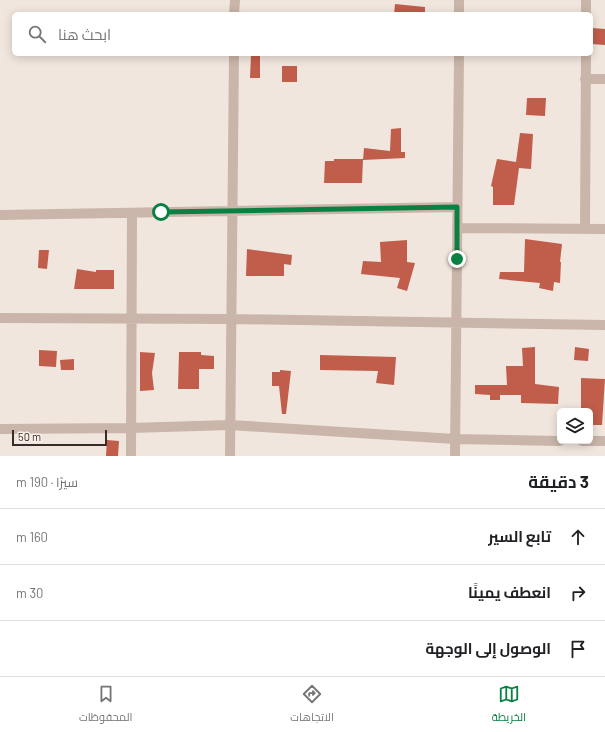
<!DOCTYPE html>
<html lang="ar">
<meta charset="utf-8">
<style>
:root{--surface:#fff;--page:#f2f2f2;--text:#202124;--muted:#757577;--line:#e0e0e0;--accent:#0b8043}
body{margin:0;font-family:Barlow,Cairo,sans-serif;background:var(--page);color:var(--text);direction:rtl}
.controls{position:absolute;right:12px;bottom:12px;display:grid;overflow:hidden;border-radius:6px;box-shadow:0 2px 10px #0003}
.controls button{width:36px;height:36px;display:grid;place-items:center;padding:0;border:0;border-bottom:1px solid var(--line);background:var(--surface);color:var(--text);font:20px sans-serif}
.scale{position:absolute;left:12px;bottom:10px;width:95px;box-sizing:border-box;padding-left:4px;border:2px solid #372c29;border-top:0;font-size:11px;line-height:14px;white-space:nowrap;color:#372c29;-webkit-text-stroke:3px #f9f0e9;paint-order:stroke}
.stop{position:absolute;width:12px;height:12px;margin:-9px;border:3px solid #0b8043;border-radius:50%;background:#fff}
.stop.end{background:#0b8043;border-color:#fff;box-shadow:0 1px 4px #0008}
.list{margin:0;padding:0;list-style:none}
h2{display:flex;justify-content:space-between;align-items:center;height:52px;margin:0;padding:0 16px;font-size:17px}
h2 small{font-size:13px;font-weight:400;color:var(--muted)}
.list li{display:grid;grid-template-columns:26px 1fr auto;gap:12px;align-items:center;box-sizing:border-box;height:56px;padding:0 16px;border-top:1px solid var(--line)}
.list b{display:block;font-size:15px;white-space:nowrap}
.list em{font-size:13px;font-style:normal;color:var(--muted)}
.icon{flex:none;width:22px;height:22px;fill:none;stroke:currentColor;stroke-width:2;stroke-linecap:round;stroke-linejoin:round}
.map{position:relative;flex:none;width:605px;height:456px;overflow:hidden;direction:ltr}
.search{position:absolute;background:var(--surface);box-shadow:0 2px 10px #0003;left:12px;right:12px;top:12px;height:44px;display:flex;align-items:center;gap:10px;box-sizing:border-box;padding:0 14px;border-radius:6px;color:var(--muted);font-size:15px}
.sheet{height:220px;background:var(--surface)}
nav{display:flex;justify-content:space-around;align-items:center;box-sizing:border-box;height:56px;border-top:1px solid var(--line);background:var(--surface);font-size:11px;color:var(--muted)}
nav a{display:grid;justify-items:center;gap:2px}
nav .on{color:var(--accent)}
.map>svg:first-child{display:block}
.building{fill:#c15d4b}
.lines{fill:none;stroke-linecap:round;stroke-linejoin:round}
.minor{stroke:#c9b5a9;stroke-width:10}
.route{stroke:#0b8043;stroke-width:5}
</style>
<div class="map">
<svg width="605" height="456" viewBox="0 0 605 456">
<rect width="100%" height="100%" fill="#f1e6dd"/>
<path class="building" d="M395,4L425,7V14H394Z
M592,28L605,29V45L591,44Z
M251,54H260V78H250Z
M282,66H297V82H282Z
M527,98H546L545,116L526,115Z
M401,128V152H405V158L363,160L364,148L390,151L391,129Z
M520,133L533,134L531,169L519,168L514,205H493V187L491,186L497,159L516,162Z
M334,159H363L362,183H324L325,161H334Z
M525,239L562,244L560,262H561L560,283L554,282L553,291L539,288L540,283L499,279L500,272H524Z
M407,240V262L415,263L407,291L397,288L400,278L361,274L363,261L381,262L380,242Z
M247,249L292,255L291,265L284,264V276H246Z
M39,250H49L47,269L38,268Z
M77,269L96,272V270H114V289H74Z
M535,347V384L559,387L558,404L521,403V395H500V400H490V395L475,394V385H507L506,366H523L522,348Z
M575,347L589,349L588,361L574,360Z
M39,350L57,351L56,367L39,366Z
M140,352L155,353L152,373L154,390L140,391Z
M179,352H201V355L214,356V369H199V389H178Z
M320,355L396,357L394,385L376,383L378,371L320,370Z
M74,359V370H61L60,360Z
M280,370L291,371L286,414H282L279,386H272V372H280Z
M581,378L605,379L602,425H591L592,411L581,410Z
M107,440L119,441L118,456H106Z"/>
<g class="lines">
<path class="minor" d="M234,14L235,0
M459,14V0
M586,14V0
M585,79H605
M0,215L457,207
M457,228L605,229
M585,229L586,54
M0,318L231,319L605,325
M0,429L131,428L230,425L455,439L560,441
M582,441H605
M131,456L132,213
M230,456L234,54
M455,456L459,54"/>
</g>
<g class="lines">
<path class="route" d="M161,212L457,207V259"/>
</g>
</svg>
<div class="controls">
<button><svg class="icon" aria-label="layers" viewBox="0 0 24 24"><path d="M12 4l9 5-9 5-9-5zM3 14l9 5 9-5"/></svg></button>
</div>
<div class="scale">50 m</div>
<div class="stop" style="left:161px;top:212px"></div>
<div class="stop end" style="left:457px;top:259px"></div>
<div class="search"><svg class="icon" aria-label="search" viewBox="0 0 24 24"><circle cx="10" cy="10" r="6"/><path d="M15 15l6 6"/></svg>ابحث هنا</div>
</div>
<section class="sheet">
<h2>3 دقيقة<small>سيرًا · 190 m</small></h2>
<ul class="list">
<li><svg class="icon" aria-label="ahead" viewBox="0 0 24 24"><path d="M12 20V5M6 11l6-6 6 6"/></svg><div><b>تابع السير</b></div><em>160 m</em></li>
<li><svg class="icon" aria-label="right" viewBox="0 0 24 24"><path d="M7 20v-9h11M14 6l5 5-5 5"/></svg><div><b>انعطف يمينًا</b></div><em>30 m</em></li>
<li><svg class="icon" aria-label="arrive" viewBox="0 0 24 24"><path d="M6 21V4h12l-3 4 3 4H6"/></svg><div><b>الوصول إلى الوجهة</b></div></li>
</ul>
</section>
<nav>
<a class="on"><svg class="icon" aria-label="map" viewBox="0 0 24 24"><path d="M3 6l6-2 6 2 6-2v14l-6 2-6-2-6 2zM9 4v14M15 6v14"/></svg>الخريطة</a>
<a><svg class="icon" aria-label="directions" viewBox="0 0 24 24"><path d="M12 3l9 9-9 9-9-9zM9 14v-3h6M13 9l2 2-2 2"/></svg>الاتجاهات</a>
<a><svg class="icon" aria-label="saved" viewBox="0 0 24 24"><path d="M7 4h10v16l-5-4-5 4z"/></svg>المحفوظات</a>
</nav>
